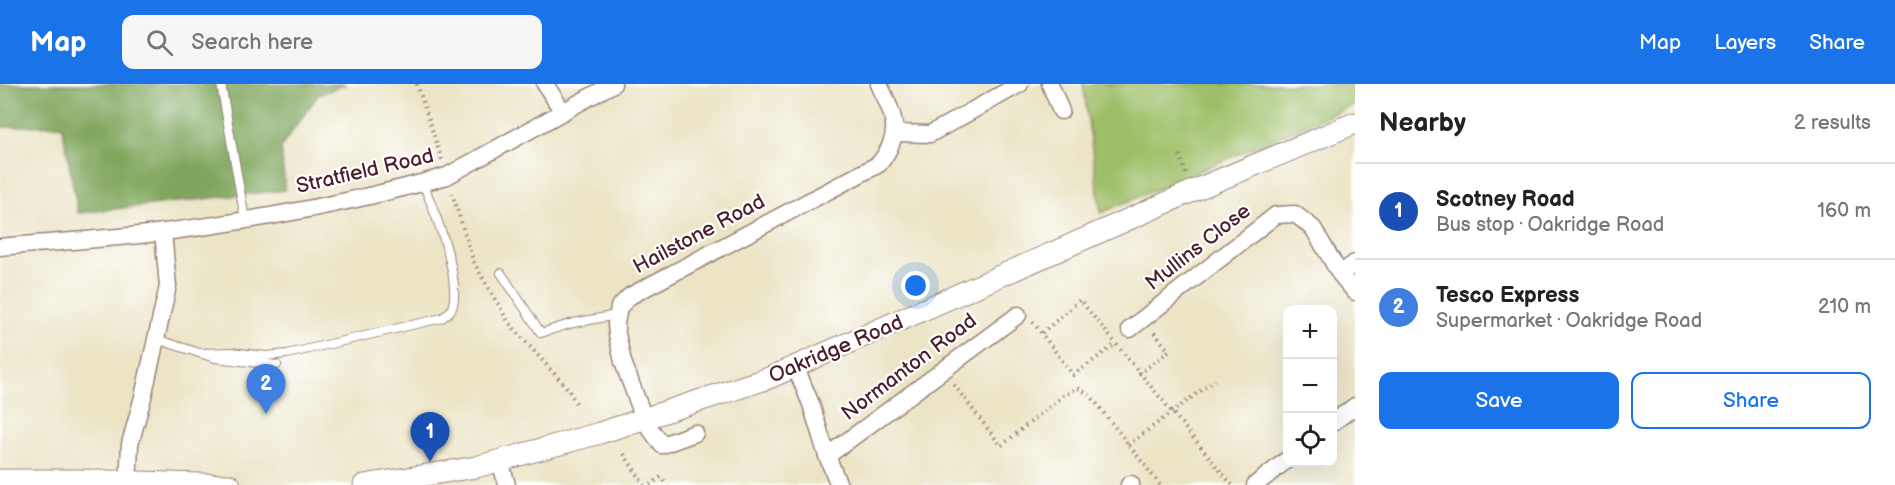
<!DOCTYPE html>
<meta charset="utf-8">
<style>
:root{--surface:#fff;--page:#f6f6f6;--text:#222;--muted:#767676;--line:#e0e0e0;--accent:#1a73e8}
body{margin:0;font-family:"Balsamiq Sans",sans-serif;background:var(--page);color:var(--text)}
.controls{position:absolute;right:18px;bottom:18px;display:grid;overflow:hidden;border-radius:12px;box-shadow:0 6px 24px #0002}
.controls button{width:54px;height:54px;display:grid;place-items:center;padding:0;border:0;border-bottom:2px solid var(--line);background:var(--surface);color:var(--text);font:30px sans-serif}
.you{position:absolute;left:916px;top:202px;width:21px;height:21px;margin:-15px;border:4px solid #fff;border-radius:50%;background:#1a73e8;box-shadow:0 0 0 9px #1a73e833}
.badge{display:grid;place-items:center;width:39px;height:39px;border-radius:50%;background:var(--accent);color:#fff;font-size:20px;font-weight:700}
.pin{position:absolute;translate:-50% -50px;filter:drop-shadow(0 2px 3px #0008)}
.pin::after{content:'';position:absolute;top:32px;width:21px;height:18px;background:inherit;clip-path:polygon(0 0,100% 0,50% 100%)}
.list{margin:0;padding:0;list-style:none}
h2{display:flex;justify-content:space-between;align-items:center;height:78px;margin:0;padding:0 24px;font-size:26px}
h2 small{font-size:20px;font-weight:400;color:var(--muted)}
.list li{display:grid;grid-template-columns:39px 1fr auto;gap:18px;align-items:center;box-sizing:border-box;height:96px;padding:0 24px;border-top:2px solid var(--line)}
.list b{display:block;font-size:22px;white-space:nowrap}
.list p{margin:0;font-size:20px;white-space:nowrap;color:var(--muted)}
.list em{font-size:20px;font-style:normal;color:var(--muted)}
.actions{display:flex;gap:12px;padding:18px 24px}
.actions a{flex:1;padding:14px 0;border:2px solid var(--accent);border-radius:12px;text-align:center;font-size:21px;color:var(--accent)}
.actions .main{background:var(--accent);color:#fff}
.icon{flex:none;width:33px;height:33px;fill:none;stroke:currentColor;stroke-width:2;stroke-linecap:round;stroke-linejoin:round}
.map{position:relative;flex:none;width:1355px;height:401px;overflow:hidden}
header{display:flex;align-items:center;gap:36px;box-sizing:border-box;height:84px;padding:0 30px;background:var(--accent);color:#fff}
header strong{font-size:28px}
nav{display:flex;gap:33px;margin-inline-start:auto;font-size:21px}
.search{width:420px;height:54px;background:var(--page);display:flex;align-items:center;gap:15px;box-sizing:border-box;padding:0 21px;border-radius:12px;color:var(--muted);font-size:22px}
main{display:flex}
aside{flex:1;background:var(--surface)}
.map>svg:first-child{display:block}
.green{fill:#9ebf68;stroke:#746f4a;stroke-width:1.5}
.forest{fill:#7ea65c;stroke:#646244;stroke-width:1.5}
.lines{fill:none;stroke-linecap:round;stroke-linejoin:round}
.service-casing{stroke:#9a8278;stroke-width:10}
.minor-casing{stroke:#9a8278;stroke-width:19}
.tertiary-casing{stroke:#9a8278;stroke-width:23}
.path{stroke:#9a8278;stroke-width:4;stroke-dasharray:1.5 4.5;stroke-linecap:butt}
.service{stroke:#fff;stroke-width:8}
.minor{stroke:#fff;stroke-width:16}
.tertiary{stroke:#fff;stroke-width:21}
.labels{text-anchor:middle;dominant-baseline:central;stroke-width:4.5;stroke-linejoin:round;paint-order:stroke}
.street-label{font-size:21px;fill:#4a1f2b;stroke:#fff}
</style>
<header>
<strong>Map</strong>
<div class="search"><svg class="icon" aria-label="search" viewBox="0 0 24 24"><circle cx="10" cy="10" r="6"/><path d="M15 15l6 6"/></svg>Search here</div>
<nav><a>Map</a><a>Layers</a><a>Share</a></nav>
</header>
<main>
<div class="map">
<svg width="1355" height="401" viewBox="0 0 1355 401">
<rect width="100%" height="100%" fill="#fff"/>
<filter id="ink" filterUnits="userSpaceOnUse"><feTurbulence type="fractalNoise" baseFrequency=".0167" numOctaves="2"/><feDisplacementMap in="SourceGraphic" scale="12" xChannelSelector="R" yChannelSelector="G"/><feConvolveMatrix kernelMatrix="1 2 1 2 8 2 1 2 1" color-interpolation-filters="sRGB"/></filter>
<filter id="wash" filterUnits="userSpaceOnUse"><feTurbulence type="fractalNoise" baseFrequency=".008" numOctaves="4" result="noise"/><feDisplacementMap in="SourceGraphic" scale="24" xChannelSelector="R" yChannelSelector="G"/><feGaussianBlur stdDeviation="1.35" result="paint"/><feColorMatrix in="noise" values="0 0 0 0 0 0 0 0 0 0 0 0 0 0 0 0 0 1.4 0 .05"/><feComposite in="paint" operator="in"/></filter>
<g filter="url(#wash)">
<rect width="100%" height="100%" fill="#ebe4c5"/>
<path class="green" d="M1083,0H1355V20L1101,129Z"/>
<path class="forest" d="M0,0H346L318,11L281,63L285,106L78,129L62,41L0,43Z"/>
</g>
<g filter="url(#ink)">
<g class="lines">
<g class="service-casing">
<path id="service" d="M221,0L245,135
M501,189L541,249L573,239L617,231
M156,255L215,274L277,281
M199,269L231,268L266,272L287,270L442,234C447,230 452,227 453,221C460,189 435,129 423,99"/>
</g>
<g class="minor-casing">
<path id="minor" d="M545,0L563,28
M1050,0L1061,27
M895,49L930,50L1020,0
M0,163C55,158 110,155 164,148C259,136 355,118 447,92L613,0
M1340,190L1355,179
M1130,245L1276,131L1295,130L1313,144L1340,190L1355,208
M796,284L811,320L827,372L839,401
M1332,339L1355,322
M695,349L662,361L646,339L642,329L623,278L617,250L616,240L619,223L630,212L879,80C904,48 894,33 879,0
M827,372L1018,231
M500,377L507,401
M128,401L130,360L143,313L168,202L163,148
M1129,401L1131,400
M1255,401L1288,375"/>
</g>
<g class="tertiary-casing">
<path id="tertiary" d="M0,396H78L230,401
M364,401L476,383L600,349L769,294L1195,106L1355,39"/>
</g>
<path class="path" d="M417,0L442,76
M1180,71L1186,90
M452,109L474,179L509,239L568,305L577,321
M1033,238L1073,291L1116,260
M1042,249L1080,216L1232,401
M1139,290L1169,267L1153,247
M954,301L1001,362L1063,312L1078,304L1090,311L1160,401
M1128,361L1215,296
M624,370L644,401
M650,401L661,393L668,401"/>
<use href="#service" class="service"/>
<use href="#minor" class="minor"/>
<use href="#tertiary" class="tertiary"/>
</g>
</g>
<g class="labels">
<g class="street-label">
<text transform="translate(365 87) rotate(-13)">Stratfield Road</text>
<text transform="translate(699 150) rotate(-28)">Hailstone Road</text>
<text transform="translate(1198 163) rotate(-38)">Mullins Close</text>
<text transform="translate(836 265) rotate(-23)">Oakridge Road</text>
<text transform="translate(909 283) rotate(-37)">Normanton Road</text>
</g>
</g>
</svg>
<div class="controls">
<button>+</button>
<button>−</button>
<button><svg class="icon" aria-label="locate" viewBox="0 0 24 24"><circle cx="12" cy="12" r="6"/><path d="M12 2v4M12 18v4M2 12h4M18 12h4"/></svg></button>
</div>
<div class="you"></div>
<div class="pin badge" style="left:430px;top:378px;background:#1a4fb4">1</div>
<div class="pin badge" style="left:266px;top:330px;background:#3f7fe0">2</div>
</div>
<aside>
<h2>Nearby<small>2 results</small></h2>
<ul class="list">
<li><span class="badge" style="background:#1a4fb4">1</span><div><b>Scotney Road</b><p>Bus stop · Oakridge Road</p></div><em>160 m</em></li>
<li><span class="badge" style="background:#3f7fe0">2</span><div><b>Tesco Express</b><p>Supermarket · Oakridge Road</p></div><em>210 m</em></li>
</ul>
<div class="actions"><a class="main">Save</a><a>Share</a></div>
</aside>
</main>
